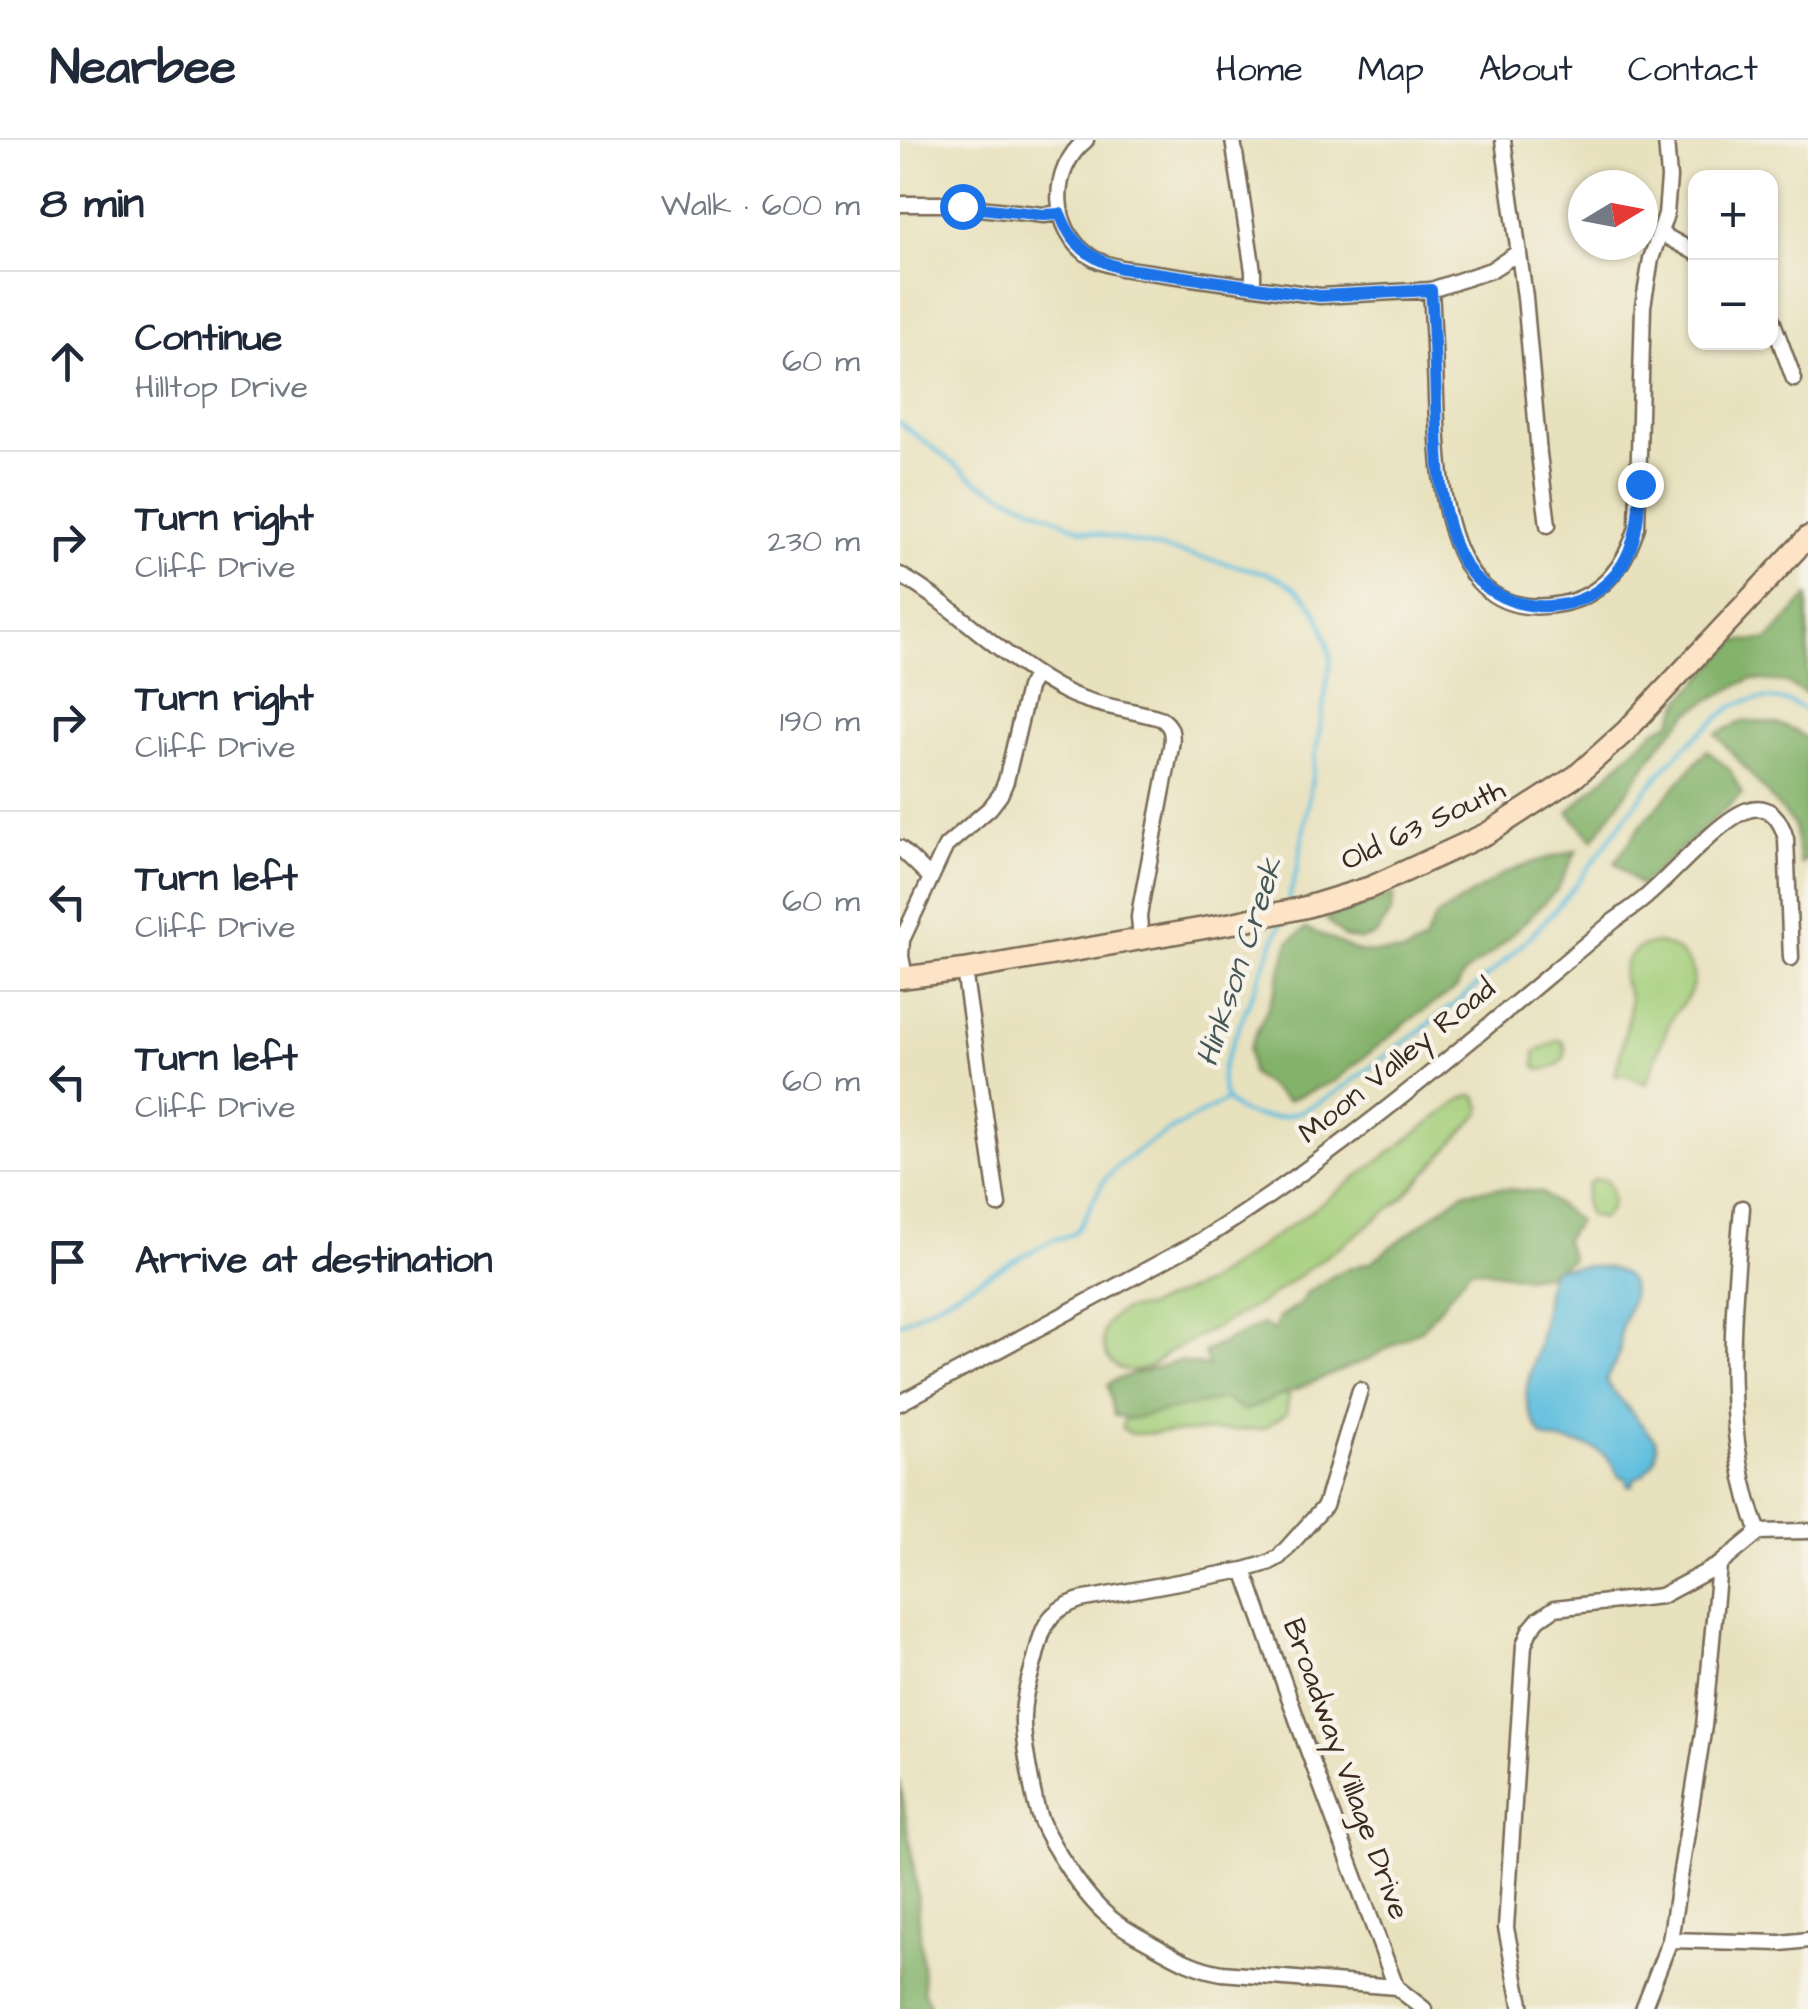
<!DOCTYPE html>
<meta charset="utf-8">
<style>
:root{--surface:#fff;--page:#f2f2f3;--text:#1f2937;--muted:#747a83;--line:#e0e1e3}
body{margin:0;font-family:"Architects Daughter",sans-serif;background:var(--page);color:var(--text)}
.controls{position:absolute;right:30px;top:30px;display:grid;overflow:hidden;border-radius:20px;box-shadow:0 2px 8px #0004}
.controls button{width:90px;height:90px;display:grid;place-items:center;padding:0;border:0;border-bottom:2px solid var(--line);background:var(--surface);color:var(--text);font:50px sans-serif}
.compass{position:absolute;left:668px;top:30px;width:90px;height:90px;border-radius:50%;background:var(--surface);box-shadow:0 2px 8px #0004;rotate:80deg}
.stop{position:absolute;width:30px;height:30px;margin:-22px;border:8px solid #1a73e8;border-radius:50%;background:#fff}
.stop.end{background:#1a73e8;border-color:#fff;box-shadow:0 2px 10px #0008}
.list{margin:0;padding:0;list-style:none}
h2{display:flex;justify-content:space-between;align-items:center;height:130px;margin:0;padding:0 40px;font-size:42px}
h2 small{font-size:32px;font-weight:400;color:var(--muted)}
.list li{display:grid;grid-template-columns:65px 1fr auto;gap:30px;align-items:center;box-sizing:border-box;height:180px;padding:0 40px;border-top:2px solid var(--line)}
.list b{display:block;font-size:38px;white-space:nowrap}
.list p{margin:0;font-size:32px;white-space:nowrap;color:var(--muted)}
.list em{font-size:32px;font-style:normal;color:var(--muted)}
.icon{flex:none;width:55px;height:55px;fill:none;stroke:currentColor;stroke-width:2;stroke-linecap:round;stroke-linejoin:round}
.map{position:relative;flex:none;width:908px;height:1869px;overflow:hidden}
header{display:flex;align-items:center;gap:60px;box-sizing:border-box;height:140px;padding:0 50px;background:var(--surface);border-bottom:2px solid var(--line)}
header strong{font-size:48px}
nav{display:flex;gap:55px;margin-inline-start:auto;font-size:35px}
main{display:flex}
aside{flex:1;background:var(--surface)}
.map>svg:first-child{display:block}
.green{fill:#a4cf7b;stroke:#707c4c;stroke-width:2.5}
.forest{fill:#83b26b;stroke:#5f6e44;stroke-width:2.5}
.water{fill:#60bfde;stroke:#4e747e;stroke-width:2.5}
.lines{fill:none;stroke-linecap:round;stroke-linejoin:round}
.stream{stroke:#60bfde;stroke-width:4}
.minor-casing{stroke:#786a56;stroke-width:19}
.secondary-casing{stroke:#786a56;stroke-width:25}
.minor{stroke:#fff;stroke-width:14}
.secondary{stroke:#fee4c6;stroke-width:20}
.route{stroke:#1a73e8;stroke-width:12}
.labels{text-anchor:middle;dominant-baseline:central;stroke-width:9;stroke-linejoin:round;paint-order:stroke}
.street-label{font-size:30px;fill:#3b2a1e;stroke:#f7f3e8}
.water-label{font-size:32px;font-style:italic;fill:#465758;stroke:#f7f3e8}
</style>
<header>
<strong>Nearbee</strong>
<nav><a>Home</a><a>Map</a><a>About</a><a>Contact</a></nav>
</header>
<main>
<aside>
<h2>8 min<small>Walk · 600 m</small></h2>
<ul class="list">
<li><svg class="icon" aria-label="ahead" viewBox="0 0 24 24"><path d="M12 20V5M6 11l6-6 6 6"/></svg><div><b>Continue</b><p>Hilltop Drive</p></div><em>60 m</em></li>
<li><svg class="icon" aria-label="right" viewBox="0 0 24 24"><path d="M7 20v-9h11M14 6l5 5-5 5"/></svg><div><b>Turn right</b><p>Cliff Drive</p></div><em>230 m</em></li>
<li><svg class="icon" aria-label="right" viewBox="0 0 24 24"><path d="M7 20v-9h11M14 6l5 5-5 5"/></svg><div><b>Turn right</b><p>Cliff Drive</p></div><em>190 m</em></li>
<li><svg class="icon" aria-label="left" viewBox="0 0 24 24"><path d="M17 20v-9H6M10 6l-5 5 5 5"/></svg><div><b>Turn left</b><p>Cliff Drive</p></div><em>60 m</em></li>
<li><svg class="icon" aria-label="left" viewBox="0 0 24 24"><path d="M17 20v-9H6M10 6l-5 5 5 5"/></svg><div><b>Turn left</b><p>Cliff Drive</p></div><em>60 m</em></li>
<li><svg class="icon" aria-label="arrive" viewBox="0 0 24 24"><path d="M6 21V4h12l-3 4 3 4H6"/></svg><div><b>Arrive at destination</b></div></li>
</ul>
</aside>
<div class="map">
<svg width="908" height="1869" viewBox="0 0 908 1869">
<rect width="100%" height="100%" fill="#f7f3e8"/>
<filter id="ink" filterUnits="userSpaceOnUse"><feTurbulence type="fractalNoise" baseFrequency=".01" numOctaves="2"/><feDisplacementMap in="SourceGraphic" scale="20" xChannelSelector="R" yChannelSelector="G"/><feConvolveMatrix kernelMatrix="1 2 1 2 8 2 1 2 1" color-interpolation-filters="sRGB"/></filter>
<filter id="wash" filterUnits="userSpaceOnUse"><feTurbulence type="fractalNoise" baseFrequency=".0048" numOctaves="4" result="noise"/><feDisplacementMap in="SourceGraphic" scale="40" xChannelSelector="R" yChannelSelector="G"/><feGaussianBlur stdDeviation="2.25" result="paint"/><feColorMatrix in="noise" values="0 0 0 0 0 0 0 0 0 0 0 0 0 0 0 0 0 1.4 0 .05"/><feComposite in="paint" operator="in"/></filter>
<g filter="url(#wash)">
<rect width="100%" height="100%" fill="#e8e1bd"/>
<path class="green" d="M759,803C784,810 803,831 788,856C784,863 777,869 773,876C762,897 755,922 746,944L725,934L715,935C719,916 730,879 730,862C730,854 724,846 723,838C722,816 739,804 759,803Z
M658,900L663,902C672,919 654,932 638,929L635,925V912Z
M572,955L576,956L581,967V972L504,1057L457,1094L361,1163L267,1213C206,1273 170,1164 245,1168L305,1144L410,1072L563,958Z
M697,1039L706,1040C715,1053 715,1068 702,1079L689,1076C683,1064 684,1055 689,1043Z
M385,1246L389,1256L386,1274L363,1289L231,1294L222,1288L224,1280L230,1276Z"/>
<path class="forest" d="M908,456V555L884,542L851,539L809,560L789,573L759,606L693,700L668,672L756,589L771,582L782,559L836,501L868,500Z
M843,581C866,582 892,583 908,601V718L900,724L894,685L816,594Z
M807,610L830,630L842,654L740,746L715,722L742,684Z
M677,710L657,750L597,809L564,834L557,848L510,880L435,941L387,961L351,933L349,909L375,851L389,802L406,788L459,812L503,813L524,802L535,778L603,734L634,722Z
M494,755L491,772L476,795L460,800L444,797L426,779Z
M598,1048L641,1052L678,1081L664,1100L672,1119L646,1134L623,1137L571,1128L523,1188L469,1219L344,1271L324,1259L229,1279L214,1275L208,1245L214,1240L279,1221L308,1227L304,1212L362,1184L374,1190L379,1178L401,1163L406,1153L441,1131L471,1122L564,1052Z
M0,1641L17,1749L24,1853L32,1869H0Z"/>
<path class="water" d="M688,1126C710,1127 737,1130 731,1159C729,1169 723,1179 721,1189C720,1197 721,1206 719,1214C716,1225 708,1231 706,1242L755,1300L757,1308L755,1320L744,1334L734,1339L733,1345H728L725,1337L720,1338C701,1297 679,1308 643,1297C612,1252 633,1238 641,1192C645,1173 644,1150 651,1131L655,1128Z"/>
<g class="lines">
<path class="stream" d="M0,283L78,342L182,390L367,433C411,451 422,473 431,518L398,726L388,762
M382,781L323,926C317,957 330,973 362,977C399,982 440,950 470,928C540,877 609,825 665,758C713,701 751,630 811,584C819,578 827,569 836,565C859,554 887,558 908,572
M0,1183L154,1099C161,1098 170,1097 176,1091C186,1081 195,1051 207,1037C236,1005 288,981 326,960"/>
</g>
</g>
<g filter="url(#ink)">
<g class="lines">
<g class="minor-casing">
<path id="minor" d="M186,0C149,30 150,90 191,117C200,123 211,125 221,128L420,156L531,150
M333,0L353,131V146
M603,0L625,157L639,314L648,385
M0,64H42L144,75L161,73
M760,93L796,113
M619,112L591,130L531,150C533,185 535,221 536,257C539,336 541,488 661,464C703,456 725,426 737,387L743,166L751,119L766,74L769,38L766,0
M871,177L894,239
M0,435C58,468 104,520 164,551C193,566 229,569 260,578C272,585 273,594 271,607L241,764L239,777L241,798
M0,708L31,738
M64,830L98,1065
M5,837L1,816L2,800L43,712L46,706L90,668L100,655L106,641L128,548L135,535
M842,1068C833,1171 820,1294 859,1392
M460,1250L425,1366L379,1417L368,1423L344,1430L406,1605L496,1847L524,1869
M0,1263L300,1101C449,1009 581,891 715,780C726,772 737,765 747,756C772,735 820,679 848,670C870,663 881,680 886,699L891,818
M344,1430L180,1460C144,1472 143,1489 134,1523C128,1543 122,1562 123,1583C123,1601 134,1665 141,1681C152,1707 185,1757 207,1775C220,1787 236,1795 252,1804C277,1818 294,1828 322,1833L496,1847
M770,1800L881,1803L908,1800
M622,1869L606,1788L624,1505L630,1490L639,1479L655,1468L761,1456L819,1425L859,1392L908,1391
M743,1869L770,1800L804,1586L819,1425"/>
</g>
<g class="secondary-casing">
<path id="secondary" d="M0,838L64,830L333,783L406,767L471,747L588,693L676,636L726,591L908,397"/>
</g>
<use href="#minor" class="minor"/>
<use href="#secondary" class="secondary"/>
</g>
</g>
<g class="lines" filter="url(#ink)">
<path class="route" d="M62,66L144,75L160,74C172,105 190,119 221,128L420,156L531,150C534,188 535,226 536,264C538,313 538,369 559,414C591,481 692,485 726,418C738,395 739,369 740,344"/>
</g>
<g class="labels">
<g class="street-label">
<text transform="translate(523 685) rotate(-25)">Old 63 South</text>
<text transform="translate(497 921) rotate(-39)">Moon Valley Road</text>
<text transform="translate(446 1629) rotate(70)">Broadway Village Drive</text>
</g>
<g class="water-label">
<text transform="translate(340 822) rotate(-72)">Hinkson Creek</text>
</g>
</g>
</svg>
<div class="controls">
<button>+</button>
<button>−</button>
</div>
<svg class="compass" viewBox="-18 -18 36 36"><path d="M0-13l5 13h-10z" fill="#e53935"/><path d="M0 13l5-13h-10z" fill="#747a83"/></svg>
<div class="stop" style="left:62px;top:66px"></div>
<div class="stop end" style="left:740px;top:344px"></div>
</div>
</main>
